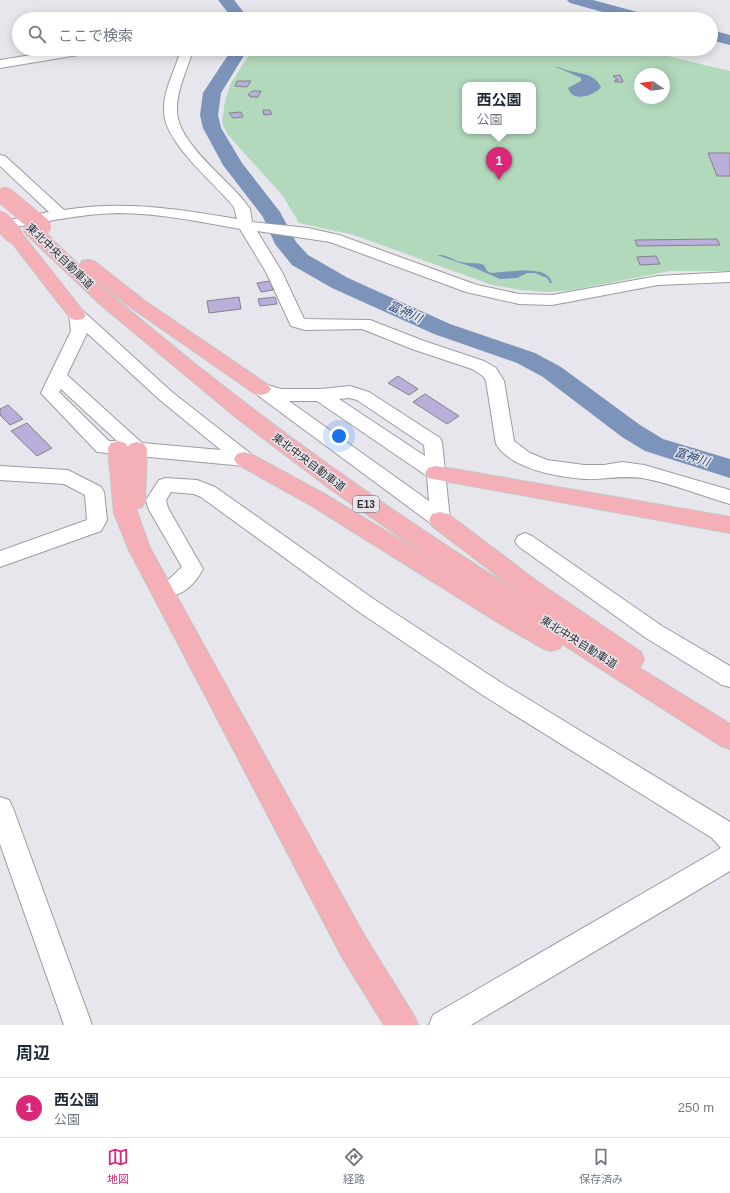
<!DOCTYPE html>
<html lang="ja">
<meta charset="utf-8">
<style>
:root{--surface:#fff;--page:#f2f2f3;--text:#1f2937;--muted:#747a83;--line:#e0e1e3;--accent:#db2777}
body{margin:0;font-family:Helvetica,"Noto Sans JP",sans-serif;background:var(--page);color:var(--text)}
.compass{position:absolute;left:634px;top:68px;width:36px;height:36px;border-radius:50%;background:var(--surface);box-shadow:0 2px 10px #0003;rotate:283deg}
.you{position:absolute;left:339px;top:436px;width:14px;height:14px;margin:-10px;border:3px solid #fff;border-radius:50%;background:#1a73e8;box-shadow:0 0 0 6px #1a73e833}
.badge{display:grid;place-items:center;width:26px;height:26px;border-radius:50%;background:var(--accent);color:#fff;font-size:13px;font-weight:700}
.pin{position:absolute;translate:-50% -33px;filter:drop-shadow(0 1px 2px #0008)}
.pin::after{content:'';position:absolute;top:21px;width:14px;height:12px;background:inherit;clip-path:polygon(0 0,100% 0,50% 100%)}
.popup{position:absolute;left:462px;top:82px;width:74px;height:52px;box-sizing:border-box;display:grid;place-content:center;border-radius:8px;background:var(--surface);filter:drop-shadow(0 1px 3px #0005);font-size:13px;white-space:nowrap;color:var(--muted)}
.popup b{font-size:15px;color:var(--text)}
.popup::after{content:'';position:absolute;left:50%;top:100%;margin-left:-8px;border:8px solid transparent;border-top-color:var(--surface)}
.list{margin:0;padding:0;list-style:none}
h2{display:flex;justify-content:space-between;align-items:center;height:52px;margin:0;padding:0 16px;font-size:17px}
h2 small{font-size:13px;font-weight:400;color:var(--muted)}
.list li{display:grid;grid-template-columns:26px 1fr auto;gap:12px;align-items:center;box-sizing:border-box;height:60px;padding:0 16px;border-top:1px solid var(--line)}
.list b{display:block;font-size:15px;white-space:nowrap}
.list p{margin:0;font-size:13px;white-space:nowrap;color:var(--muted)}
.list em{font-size:13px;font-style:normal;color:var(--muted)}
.icon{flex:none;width:22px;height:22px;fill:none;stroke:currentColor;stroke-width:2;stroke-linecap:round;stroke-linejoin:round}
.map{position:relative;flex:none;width:730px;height:1025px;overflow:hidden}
.search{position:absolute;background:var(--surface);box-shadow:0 2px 10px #0003;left:12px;right:12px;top:12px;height:44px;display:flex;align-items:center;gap:10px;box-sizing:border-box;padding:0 14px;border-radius:22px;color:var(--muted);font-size:15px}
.sheet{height:112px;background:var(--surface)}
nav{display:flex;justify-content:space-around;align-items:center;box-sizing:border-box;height:56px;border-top:1px solid var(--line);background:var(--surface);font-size:11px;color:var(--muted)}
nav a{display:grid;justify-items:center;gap:2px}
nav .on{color:var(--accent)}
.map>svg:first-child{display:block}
.green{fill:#b2d9bc;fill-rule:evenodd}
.water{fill:#7c93ba}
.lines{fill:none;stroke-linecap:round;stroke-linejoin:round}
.river{fill:#7c93ba;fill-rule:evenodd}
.building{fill:#baaedb;stroke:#838288}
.minor-casing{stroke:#9c9ba1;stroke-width:2}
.highway-casing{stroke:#c5c5c6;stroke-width:2}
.minor{fill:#fff;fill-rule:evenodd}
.highway{fill:#f5b0b7;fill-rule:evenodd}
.highway-bridge-casing{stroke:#c5c5c6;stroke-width:19;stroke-linecap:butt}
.highway-bridge{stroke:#f5b0b7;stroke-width:18}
.labels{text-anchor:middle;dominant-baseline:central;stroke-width:3;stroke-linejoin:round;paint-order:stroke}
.shield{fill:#e6e6ec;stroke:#66666a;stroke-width:1}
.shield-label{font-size:10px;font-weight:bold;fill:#2f2f32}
.street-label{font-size:11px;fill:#2f2f32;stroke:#e6e6ec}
.water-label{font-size:12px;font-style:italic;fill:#284579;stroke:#e6e6ec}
</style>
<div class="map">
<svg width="730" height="1025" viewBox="0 0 730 1025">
<rect width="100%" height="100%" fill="#e6e6ec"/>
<path class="green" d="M342,13L439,19H254V16Z
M253,49H638L730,71V271H670L572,290L548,292L521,290L492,285L354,235L299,223L283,196L228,135L222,123L225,101L231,83ZM640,74H664V98H640ZM465,85H533V131H465Z"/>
<path class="water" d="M554,66C560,67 564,70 570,71C582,74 595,74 601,87C594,96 572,103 568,88L581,81V78Z
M437,255C447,254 452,260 461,262C469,264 476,262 484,265L487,271L491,273C505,273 548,263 552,283H550L547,278L535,273H527L517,278L500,279L475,268Z"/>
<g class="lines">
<path class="river" d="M218,0H234L249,19H233Z
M567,0H593L652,16L654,19H628L570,3Z
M711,30L730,35V45L711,40Z
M232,49H248L221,93L218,115L221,128L242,163L280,212L296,242L308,255L348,278L450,324L535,353L561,367L640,425L663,439L730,459V478L645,451L622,437L543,377L517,363L434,334L332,288L292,265L275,244L263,217L223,165L203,128L200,115L203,93Z"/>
</g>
<path class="building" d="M620,75L623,82H615V80H618L613,76Z
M237,81H251L247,87L235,86Z
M252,91H261L258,97H250V95H248Z
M263,110H270L272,114L264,115Z
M241,112L243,117L233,118L229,113Z
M708,153H730V176H717Z
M717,239L720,245L637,246L635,240Z
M656,256L660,264L640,265L637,257Z
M270,281L273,290L261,292L257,283Z
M239,297L241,309L209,313L207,301Z
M275,297L277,304L260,306L258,299Z
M398,376L418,389L409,395L388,383Z
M425,394L459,416L447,424L413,402Z
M8,405L23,419L10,425L0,415V409Z
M27,423L52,448L37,456L11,431Z"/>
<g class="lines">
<g class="minor-casing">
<path id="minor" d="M69,49H96L90,53L0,68V60Z
M181,49H193C188,69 176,90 177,111C177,142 226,178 245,202L250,209L252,222L308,228L339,235L477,285L519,294L552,295L658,276L730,272V282L658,285L552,305L519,304L466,292L330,242L257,231L282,272L304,319L370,320L424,341L484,361L496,368L504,381L514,441L530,453L547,460L584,465H604L622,462L644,465L730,490V504C702,496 671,483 642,478C620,475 605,480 584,479C557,477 511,469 496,444L486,381L483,376L472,369L412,349L362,329L305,330L291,326L266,272L240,229C200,222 159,213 118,213C78,214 39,223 0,230V222L49,212L0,166V155L5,156L64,210C123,200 179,209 237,219L234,207C215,183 164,143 164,111C163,90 176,69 181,49Z
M77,310L83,311L172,392L251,454L254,459L251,464L244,466L97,452L41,393L71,331L69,315L71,311ZM87,333L160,400L221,450L142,443L67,375ZM61,389L117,441H109L59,392Z
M261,383L281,389H321L350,386L369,392L440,438L442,442L450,520L447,525L440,527L433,525L260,397L252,389L255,385ZM349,398L357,400L424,445L425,456L339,399ZM289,401H317L427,476L429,501Z
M0,466L68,470L101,487L104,492L107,520L101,531L0,567V551L87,520L85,495L64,484L0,480Z
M166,478L197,480L215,487L375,600L500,682L730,822V871L471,1025H429L433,1015L721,848L712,838L484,696L359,612L201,497L194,494L171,492L166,500L168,508L203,569C196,582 182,599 166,594L163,588L166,582L182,567L148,508L146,500L159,480Z
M525,533L532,536L662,626L730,666V687L722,685L646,638L518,546L515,541L518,536Z
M0,797L9,800L13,808L92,1025H64L0,844Z"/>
</g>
<g class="highway-casing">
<path id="highway" d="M32,225L38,226L80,266L82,261L88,260L94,261L145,301L268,385L271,389L268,393L261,395L254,393L133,309L88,274C122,305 158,334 194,363C298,446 407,522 520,593L432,526L429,520L432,514L440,512L448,514L538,582L641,652L644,659L641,666L638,667L730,724V749L721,746L562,644L560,648L551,651L542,648L502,625L312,506L237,464L234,459L237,454L244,452L251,454L328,496L432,559L333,491L238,419L101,305L26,234L24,230L26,226Z
M14,230L20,231L83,311L86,315L83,319L77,320L71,319L6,235L8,231Z
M118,441L125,443L128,447L130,444L137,442L144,444L147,449L145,502L142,507L136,509L150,548L364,935L413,1014L418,1025H384L342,957L128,548L114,513L108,448L111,443Z
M436,466L730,517V533L428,478L425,473L428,468Z"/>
</g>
<use href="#minor" class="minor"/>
<use href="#highway" class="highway"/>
<g class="highway-bridge-casing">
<path id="highway-bridge" d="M5,196L42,227
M0,220L14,235"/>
</g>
<use href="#highway-bridge" class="highway-bridge"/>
</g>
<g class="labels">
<rect class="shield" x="353" y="496" width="26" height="16" rx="3"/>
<g class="shield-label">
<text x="366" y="504">E13</text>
</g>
<g class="street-label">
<text transform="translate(60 256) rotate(44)">東北中央自動車道</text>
<text transform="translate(309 462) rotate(37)">東北中央自動車道</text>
<text transform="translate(579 642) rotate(32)">東北中央自動車道</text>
</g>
<g class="water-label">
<text transform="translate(405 312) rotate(24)">富神川</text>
<text transform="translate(692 457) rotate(18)">富神川</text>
</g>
</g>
</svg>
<svg class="compass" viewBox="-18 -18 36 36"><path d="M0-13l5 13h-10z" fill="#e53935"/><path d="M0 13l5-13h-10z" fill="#747a83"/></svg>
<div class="you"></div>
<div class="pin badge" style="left:499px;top:180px">1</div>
<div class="popup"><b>西公園</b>公園</div>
<div class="search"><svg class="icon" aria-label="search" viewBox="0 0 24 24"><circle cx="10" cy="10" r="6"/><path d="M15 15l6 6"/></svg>ここで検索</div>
</div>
<section class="sheet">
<h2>周辺<small></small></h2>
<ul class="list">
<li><span class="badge">1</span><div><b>西公園</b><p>公園</p></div><em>250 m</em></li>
</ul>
</section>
<nav>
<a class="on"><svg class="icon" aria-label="map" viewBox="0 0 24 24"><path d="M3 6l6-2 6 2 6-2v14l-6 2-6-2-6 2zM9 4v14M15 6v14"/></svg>地図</a>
<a><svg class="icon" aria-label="directions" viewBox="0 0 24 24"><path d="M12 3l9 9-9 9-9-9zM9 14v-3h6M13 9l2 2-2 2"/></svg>経路</a>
<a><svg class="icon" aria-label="saved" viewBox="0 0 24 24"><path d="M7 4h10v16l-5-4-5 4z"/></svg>保存済み</a>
</nav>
